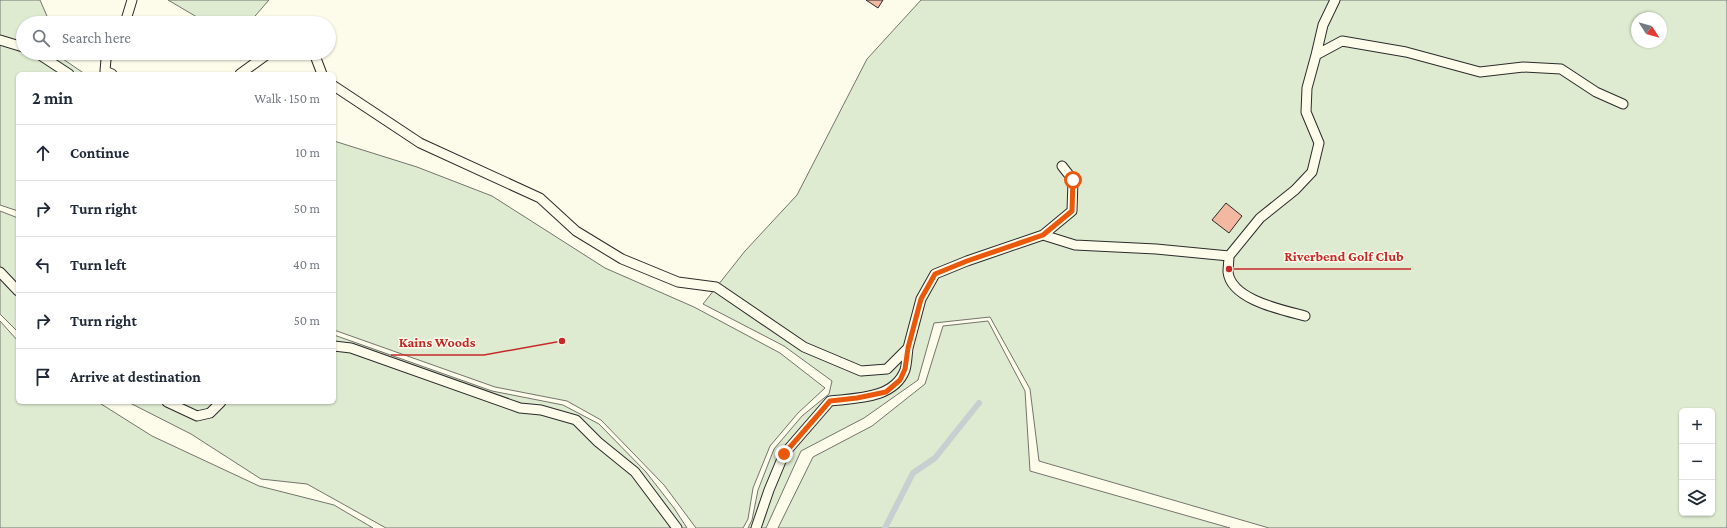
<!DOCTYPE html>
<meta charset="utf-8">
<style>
:root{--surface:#fff;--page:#f6f6f7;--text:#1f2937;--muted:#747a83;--line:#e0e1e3}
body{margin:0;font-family:"Crimson Pro",serif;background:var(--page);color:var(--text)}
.controls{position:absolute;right:12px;bottom:12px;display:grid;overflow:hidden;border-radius:6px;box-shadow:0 1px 3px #0004}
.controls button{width:36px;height:36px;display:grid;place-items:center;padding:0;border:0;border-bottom:1px solid var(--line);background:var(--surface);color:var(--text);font:20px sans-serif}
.compass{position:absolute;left:1631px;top:12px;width:36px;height:36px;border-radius:50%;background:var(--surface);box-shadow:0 1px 3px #0004;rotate:126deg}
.stop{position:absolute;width:12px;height:12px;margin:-9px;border:3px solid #ea580c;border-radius:50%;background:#fff}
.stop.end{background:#ea580c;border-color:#fff;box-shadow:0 1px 4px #0008}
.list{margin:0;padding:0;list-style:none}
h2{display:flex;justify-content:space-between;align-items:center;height:52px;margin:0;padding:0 16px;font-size:17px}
h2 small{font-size:13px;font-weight:400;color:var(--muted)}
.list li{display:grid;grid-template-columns:26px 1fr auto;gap:12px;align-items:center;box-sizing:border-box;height:56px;padding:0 16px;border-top:1px solid var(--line)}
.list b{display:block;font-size:15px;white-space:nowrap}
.list em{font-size:13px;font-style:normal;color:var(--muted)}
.icon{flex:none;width:22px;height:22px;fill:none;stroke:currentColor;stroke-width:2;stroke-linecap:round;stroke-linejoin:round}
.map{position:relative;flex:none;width:1727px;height:528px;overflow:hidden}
.search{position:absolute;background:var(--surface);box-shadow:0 1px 3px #0004;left:16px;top:16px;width:320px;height:44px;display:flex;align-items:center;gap:10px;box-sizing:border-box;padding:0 14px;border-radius:22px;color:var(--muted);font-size:15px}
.panel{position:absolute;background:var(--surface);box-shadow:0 1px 3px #0004;left:16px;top:72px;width:320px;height:332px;border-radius:6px}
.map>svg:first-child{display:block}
.green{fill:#deebd1;stroke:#74746e;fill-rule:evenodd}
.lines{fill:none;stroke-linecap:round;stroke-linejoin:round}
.stream{stroke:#c7d0d0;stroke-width:6}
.building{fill:#f2b8a0;stroke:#2b2b2b}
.service-casing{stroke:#2b2b2b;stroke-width:11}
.service{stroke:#fdfbea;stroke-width:9}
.route{stroke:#ea580c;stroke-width:5}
.leader{fill:none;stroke:#c62828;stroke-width:1.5}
.callout-dot{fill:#c62828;stroke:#fdfbea;stroke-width:1.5}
.callout-label{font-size:14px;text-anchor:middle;font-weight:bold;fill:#c62828;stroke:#fdfbea;stroke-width:3;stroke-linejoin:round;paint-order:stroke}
</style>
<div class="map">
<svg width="1727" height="528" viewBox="0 0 1727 528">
<rect width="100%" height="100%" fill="#fdfbea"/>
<path class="green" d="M0,0H40L50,23H23V53H61L63,59L85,74H18V211L0,205Z
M168,0H269L249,23H207Z
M921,0H1727V528H1269L1039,461L1030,389L990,317L934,323L918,380L864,418L801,451L766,528H748L752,520L758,490L774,449L802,416L829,394L832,381L784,346L703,304L745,251L797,195L867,59ZM1637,18H1661V42H1637ZM1682,411H1712V513H1682Z
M334,141L417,167L492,196L605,268L694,307L780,353L825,388L798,413L770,446L753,488L748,519L743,528H696L664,485L601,420L567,401L495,387L334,330Z
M0,211L18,218V332L0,314Z
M0,321L18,341V402H98L152,436L259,486L334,505L373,528H0Z
M988,321L1025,391L1030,471L1230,528H778L813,457L872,426L925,384L943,326Z
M334,335L492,391L563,405L599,424L646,472L674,508L687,528H386L307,484L261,479L191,434L128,402H334Z"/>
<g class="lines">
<path class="stream" d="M885,528L913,473L935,458L979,403"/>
</g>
<path class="building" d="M866,0H883L878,8Z
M1226,203L1242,216L1229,233L1212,220Z"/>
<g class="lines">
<g class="service-casing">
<path id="service" d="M125,23L132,0
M0,40L23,47
M37,53L69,74
M110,53L106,59L105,71L112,74
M314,53L322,74
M1316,55L1323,25L1335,0
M240,74L269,53
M334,86L420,143L540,198L576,231L622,259L678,282L716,287L804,347L861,371L887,369L908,348L921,299L935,274L967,261L1043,235L1072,211L1073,180L1062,166
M1043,235L1075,245L1156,249L1229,256C1229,261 1228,267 1228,272C1231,300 1283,310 1305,316
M1229,256L1260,218L1295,190L1312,172L1319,143L1306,112L1307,88L1316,55L1342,41L1406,52L1480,72L1523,67L1561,69L1596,92L1623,104
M0,272L18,291
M334,346L351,348L520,408L541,410L576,420L598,442L635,472L677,528
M167,402L197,416L210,413L221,402
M756,528L769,490L784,454L830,401C856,398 894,399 905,370C907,363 907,355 908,348"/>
</g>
<use href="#service" class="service"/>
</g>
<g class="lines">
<path class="route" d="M784,454L830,401L857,398L886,392L900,380L905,369L908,348L921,299L935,274L967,261L1043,235L1072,211L1073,180"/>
</g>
<path class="leader" d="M1229 269L1276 269H1411M562 341L484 355H391"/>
<g class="callout-dot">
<circle cx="1229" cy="269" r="4"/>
<circle cx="562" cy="341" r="4"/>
</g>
<g class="callout-label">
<text x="1344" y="261">Riverbend Golf Club</text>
<text x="437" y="347">Kains Woods</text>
</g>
</svg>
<div class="controls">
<button>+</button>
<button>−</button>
<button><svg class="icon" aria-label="layers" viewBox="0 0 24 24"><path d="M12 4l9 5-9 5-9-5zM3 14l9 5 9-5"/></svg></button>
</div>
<svg class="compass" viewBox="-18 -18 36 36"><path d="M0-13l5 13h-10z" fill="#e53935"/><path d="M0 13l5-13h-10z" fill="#747a83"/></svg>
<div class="stop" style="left:1073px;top:180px"></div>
<div class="stop end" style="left:784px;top:454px"></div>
<div class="search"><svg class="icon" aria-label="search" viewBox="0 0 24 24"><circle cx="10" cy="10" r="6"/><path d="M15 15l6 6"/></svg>Search here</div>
<section class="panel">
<h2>2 min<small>Walk · 150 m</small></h2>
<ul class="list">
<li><svg class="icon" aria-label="ahead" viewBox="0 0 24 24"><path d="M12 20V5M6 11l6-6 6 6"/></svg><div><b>Continue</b></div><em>10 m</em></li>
<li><svg class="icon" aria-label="right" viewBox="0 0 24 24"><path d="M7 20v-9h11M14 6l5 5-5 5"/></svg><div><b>Turn right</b></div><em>50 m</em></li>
<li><svg class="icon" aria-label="left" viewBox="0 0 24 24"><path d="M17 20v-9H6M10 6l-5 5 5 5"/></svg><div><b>Turn left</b></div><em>40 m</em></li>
<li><svg class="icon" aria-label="right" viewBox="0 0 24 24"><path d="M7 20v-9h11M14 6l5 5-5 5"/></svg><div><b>Turn right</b></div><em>50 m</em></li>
<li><svg class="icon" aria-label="arrive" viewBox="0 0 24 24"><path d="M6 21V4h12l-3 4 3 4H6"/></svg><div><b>Arrive at destination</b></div></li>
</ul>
</section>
</div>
